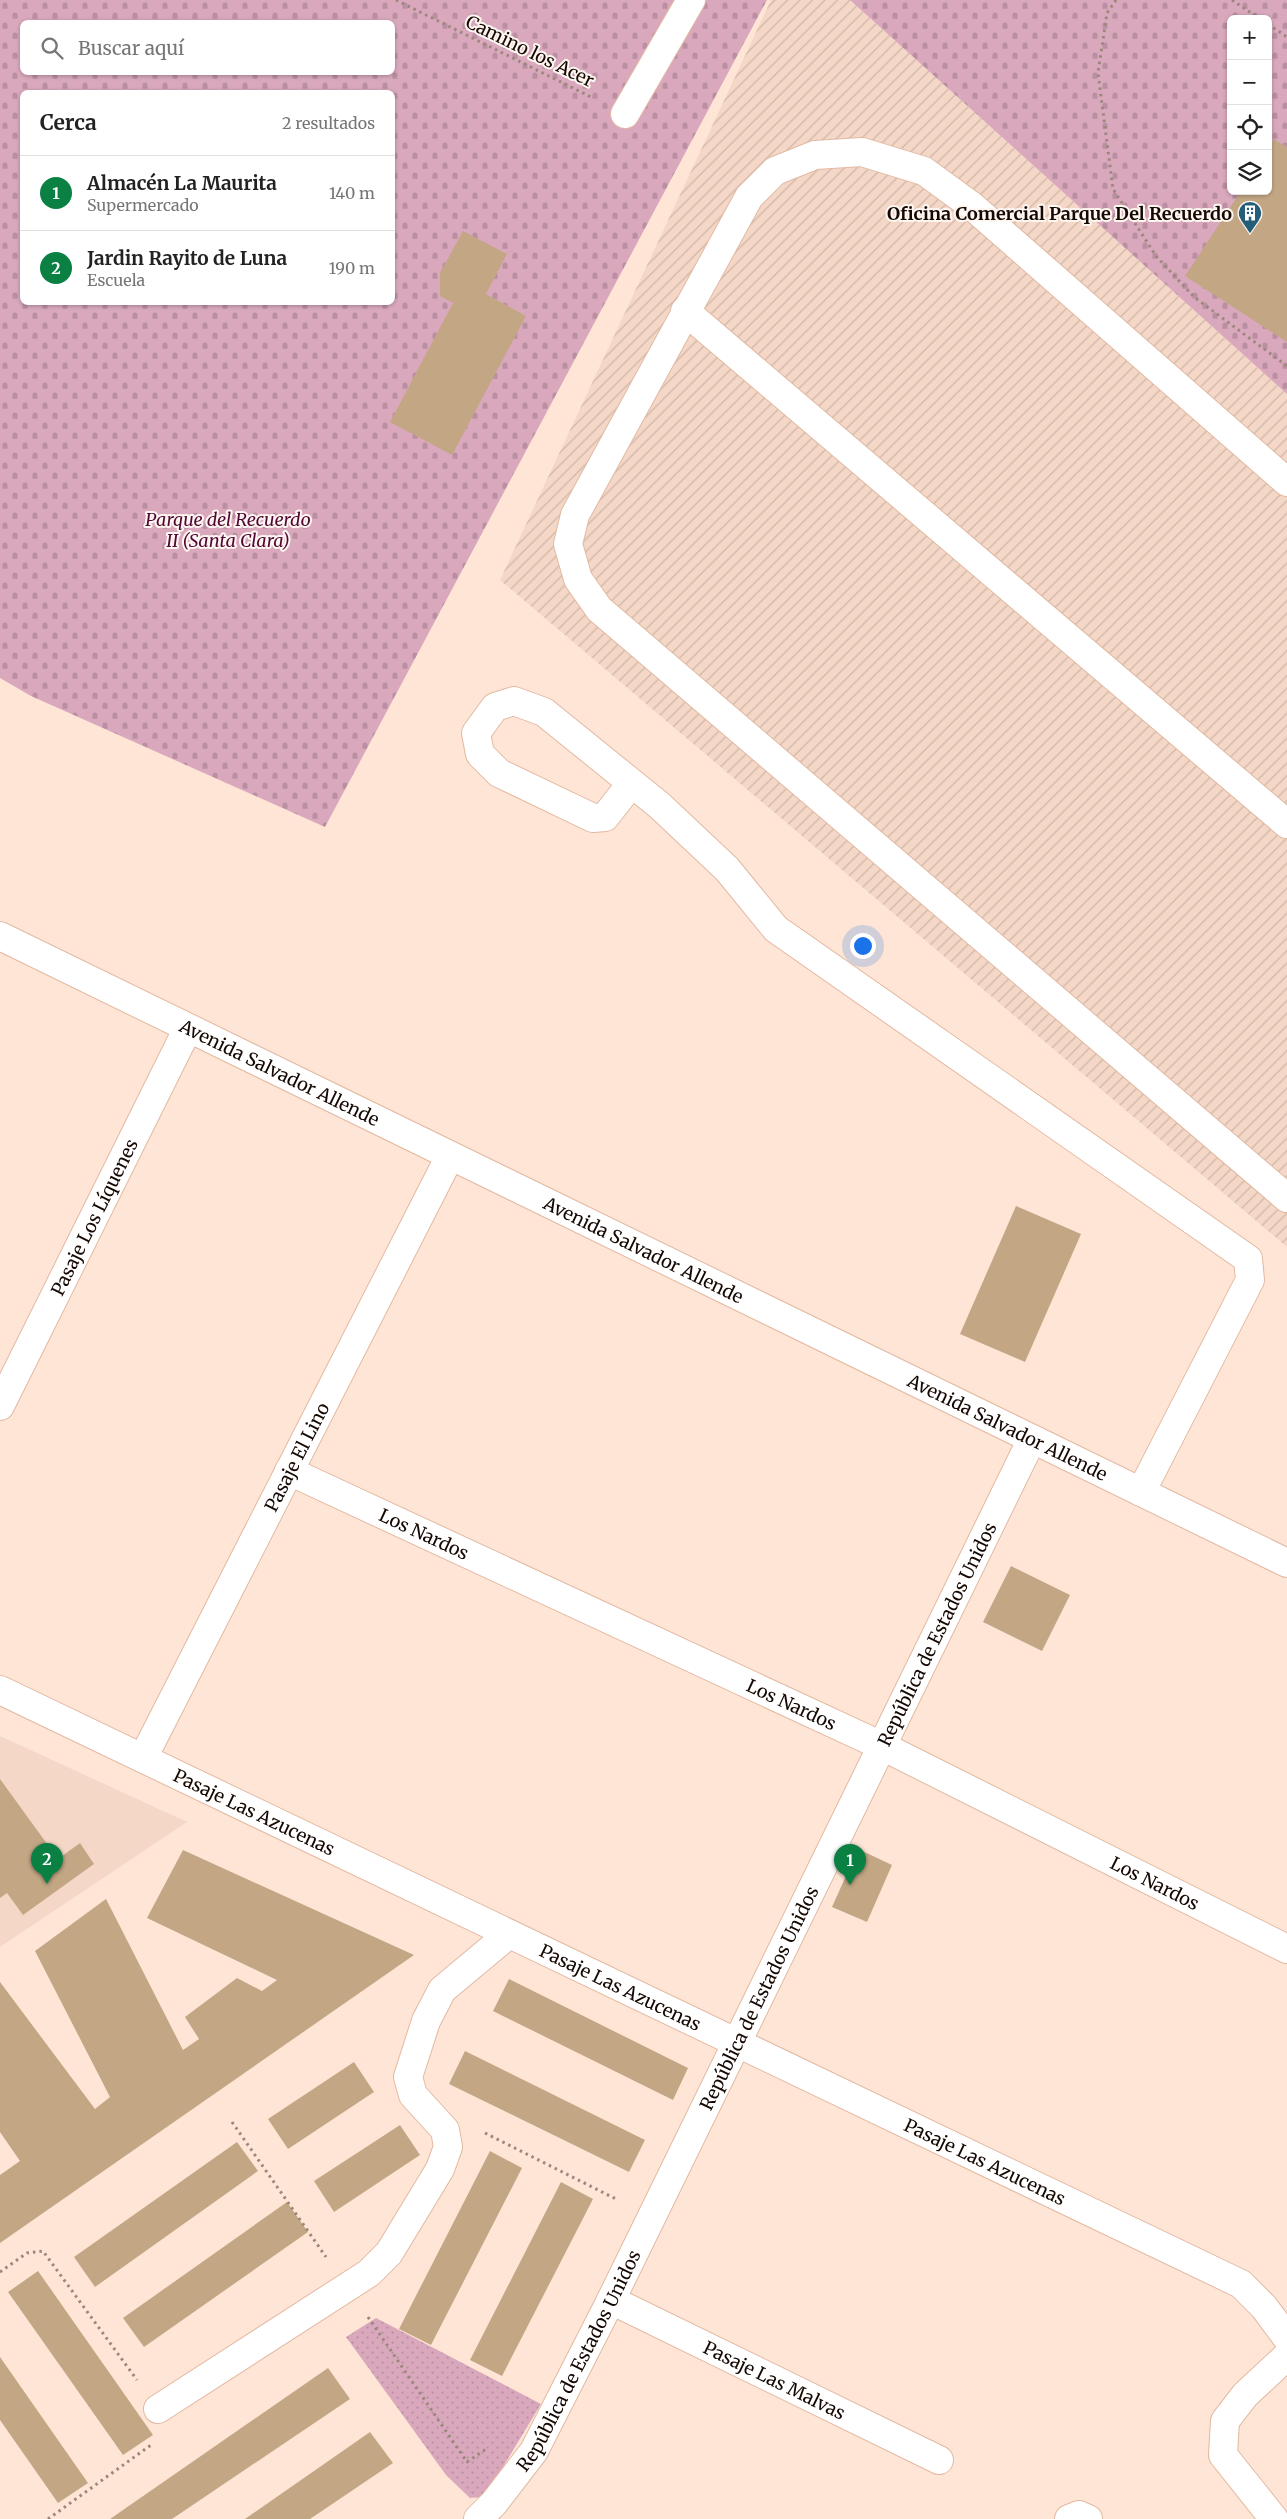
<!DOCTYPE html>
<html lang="es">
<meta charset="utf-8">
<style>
:root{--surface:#fff;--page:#f6f6f6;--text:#222;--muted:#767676;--line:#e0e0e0;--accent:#0b8043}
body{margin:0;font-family:Merriweather,serif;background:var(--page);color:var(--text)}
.controls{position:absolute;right:15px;top:15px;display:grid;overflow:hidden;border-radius:8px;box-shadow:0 1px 4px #0004}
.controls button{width:45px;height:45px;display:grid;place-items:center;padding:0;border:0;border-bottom:1px solid var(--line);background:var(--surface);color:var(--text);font:25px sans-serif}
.you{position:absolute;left:862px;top:945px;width:18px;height:18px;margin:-12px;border:4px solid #fff;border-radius:50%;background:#1a73e8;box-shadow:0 0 0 8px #1a73e833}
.badge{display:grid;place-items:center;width:32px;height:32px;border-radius:50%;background:var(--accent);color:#fff;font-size:16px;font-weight:700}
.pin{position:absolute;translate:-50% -41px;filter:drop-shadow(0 1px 2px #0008)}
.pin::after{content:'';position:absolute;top:26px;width:18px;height:15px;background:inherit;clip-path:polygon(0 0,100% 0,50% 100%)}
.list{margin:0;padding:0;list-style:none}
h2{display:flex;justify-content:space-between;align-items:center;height:65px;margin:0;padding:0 20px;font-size:21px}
h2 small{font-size:16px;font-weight:400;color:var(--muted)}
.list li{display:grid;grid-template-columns:32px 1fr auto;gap:15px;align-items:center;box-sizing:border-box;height:75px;padding:0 20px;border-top:1px solid var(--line)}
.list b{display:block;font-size:19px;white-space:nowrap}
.list p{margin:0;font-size:16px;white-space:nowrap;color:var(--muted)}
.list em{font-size:16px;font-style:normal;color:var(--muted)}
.icon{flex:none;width:28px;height:28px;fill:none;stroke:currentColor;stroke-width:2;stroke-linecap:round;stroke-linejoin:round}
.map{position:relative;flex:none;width:1287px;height:2519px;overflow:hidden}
.search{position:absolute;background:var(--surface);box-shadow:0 1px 4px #0004;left:20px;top:20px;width:375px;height:55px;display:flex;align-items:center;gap:12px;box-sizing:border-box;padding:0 18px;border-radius:8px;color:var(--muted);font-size:19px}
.panel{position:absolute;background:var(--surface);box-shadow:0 1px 4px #0004;left:20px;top:90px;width:375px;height:215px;border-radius:8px}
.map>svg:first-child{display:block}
.built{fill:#f4d7c6}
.industrial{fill:url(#industrial-furrows)}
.green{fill:url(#green-dots)}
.cemetery{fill:url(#cemetery-stones);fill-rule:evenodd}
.building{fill:#c3a785}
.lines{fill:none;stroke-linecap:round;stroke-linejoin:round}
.minor-casing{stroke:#e2b9a2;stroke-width:30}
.path{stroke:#9b877c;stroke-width:3;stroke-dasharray:2.5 4;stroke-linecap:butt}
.minor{stroke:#fff;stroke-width:28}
.labels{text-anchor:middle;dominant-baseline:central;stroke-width:4;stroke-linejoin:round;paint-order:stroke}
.street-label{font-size:18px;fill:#150802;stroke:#fef6f1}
.poi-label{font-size:18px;font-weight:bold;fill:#150802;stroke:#fef6f1;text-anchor:end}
.park-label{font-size:18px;font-style:italic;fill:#520633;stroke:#fef6f1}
</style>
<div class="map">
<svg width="1287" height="2519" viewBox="0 0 1287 2519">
<defs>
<pattern id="industrial-furrows" width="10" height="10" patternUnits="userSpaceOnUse" patternTransform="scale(1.25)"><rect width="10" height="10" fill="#f4d7c6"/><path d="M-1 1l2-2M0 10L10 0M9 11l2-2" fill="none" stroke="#d0b7a8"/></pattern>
<pattern id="green-dots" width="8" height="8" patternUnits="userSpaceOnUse" patternTransform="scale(1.25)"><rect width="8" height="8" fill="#d9a8bd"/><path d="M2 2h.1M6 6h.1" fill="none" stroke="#b98fa1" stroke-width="1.8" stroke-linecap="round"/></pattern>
<pattern id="cemetery-stones" width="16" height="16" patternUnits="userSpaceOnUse" patternTransform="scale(1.25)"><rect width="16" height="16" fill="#d9a8bd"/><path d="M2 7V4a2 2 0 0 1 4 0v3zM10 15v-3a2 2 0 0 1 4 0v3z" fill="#b98fa1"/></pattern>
</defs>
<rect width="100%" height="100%" fill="#fee5d6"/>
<path class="built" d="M0,1736L187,1822L0,1947Z"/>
<path class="industrial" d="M771,0H850L1287,394V1247L500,580Z"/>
<path class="green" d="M376,2318L541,2404L492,2485L481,2497L470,2498L446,2475L346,2337Z"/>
<path class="cemetery" d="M0,0H767L325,827L31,696L0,678ZM22,22H392V72H22ZM22,92H392V302H22Z
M850,0H1287V394ZM1231,19H1268V191H1231Z"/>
<path class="building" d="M1274,139L1287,147V342L1185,276L1241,191H1268V149Z
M463,231L507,254L486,294L526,316L452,455L390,422L453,303L440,296V273Z
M1016,1206L1081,1234L1025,1362L960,1334Z
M1011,1566L1070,1595L1042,1651L983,1622Z
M0,1779L58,1859L80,1843L94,1864L23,1915L7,1893L0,1898Z
M858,1849L892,1865L867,1922L832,1907Z
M183,1850L414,1955L0,2243V2175L20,2161L0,2132V1982L95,2109L110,2097L35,1951L106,1899L183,2050L199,2039L185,2017L237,1978L262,1991L277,1980L147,1918Z
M509,1979L688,2068L673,2100L493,2011Z
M465,2051L645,2140L629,2172L449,2084Z
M354,2062L374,2092L288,2149L268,2119Z
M400,2125L420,2155L334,2212L314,2181Z
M237,2142L258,2171L95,2287L74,2257Z
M490,2151L522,2168L431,2345L399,2329Z
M561,2182L593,2199L502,2376L470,2360Z
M287,2202L308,2232L144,2347L123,2318Z
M38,2271L153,2435L123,2455L8,2292Z
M0,2357L88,2483L58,2503L0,2420Z
M328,2368L350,2399L172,2519H110Z
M370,2432L393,2463L310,2519H245Z"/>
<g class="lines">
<g class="minor-casing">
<g id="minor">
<path d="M625,114L691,0"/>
<path d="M685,311L1287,824"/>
<path d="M1287,482L972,206L924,171L862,152L815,155L775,171L749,197L575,515L568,544L578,579L599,609L1287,1198"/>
<path d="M631,784L605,817L593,818L499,773L480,754L476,733L495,707L514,701L544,712L659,805L727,869L776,929L1248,1259L1250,1280L1141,1492"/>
<path id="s1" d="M0,936L1287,1563"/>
<path id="s2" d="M0,1406L188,1028"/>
<path id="s3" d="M289,1471L882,1746L1287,1949"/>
<path id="s4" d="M0,1690L1241,2284L1264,2307L1287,2338"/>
<path id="s5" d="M143,1758L450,1156"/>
<path id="s6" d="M611,2300L939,2460"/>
<path d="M158,2409L369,2273L389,2253L440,2169L448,2147L445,2130L413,2095L408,2077L426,2021L442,1990L509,1934"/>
<path id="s7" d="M478,2519L494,2503L534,2451L611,2300L1032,1439"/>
<path d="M1069,2519L1079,2515L1088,2519"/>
<path d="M1274,2519L1223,2455L1225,2421L1245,2395L1287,2356"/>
</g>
</g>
<path class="path" d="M396,0L591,97
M1116,0L1107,13L1098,73L1113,189L1156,256L1194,297L1287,366
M1232,0L1260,19
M1268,24L1287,37
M232,2122L326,2257
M485,2133L618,2200
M0,2272L27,2253L43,2251L137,2380
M368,2317L467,2462L486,2449
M48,2519L151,2445"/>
<use href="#minor" class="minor"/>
</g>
<defs>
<g id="building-pin" transform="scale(1.25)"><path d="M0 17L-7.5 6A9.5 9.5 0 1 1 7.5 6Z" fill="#245d77" stroke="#fef6f1"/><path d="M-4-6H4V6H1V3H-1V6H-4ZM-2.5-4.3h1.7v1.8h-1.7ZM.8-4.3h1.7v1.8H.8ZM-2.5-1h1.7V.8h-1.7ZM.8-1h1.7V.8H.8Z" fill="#fff"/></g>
</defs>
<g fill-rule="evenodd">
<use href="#building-pin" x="1250" y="213"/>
</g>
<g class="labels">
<g class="street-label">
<text transform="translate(530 51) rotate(26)">Camino los Acer</text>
<text stroke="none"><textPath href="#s1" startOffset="311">Avenida Salvador Allende</textPath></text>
<text stroke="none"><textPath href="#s2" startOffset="211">Pasaje Los Líquenes</textPath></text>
<text stroke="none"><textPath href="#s1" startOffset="716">Avenida Salvador Allende</textPath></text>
<text stroke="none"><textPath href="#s1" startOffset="1121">Avenida Salvador Allende</textPath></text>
<text stroke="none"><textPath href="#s5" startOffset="338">Pasaje El Lino</textPath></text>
<text stroke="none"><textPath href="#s3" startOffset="149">Los Nardos</textPath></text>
<text stroke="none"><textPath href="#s7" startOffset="999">República de Estados Unidos</textPath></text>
<text stroke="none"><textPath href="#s3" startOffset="554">Los Nardos</textPath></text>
<text stroke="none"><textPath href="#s4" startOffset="282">Pasaje Las Azucenas</textPath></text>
<text stroke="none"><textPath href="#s3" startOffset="959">Los Nardos</textPath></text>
<text stroke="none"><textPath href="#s4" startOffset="688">Pasaje Las Azucenas</textPath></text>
<text stroke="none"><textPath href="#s7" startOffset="594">República de Estados Unidos</textPath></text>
<text stroke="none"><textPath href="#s4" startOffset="1092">Pasaje Las Azucenas</textPath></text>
<text stroke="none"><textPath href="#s7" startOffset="189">República de Estados Unidos</textPath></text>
<text stroke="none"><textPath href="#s6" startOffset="182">Pasaje Las Malvas</textPath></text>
</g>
<g class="poi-label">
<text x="1232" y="213">Oficina Comercial Parque Del Recuerdo</text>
</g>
<g class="park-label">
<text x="228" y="519">Parque del Recuerdo<tspan x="228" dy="21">II (Santa Clara)</tspan></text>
</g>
</g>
</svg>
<div class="controls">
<button>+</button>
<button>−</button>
<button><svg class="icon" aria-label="locate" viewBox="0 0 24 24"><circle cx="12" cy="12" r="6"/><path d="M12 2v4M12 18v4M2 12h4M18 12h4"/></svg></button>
<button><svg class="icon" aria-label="layers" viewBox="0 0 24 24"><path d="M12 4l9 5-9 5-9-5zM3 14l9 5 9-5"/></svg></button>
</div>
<div class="you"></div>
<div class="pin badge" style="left:850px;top:1885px">1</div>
<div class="pin badge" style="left:47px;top:1884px">2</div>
<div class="search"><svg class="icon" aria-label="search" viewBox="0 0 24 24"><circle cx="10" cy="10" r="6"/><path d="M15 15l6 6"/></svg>Buscar aquí</div>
<section class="panel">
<h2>Cerca<small>2 resultados</small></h2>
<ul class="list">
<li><span class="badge">1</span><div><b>Almacén La Maurita</b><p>Supermercado</p></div><em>140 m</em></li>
<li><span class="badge">2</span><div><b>Jardin Rayito de Luna</b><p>Escuela</p></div><em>190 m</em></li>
</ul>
</section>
</div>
